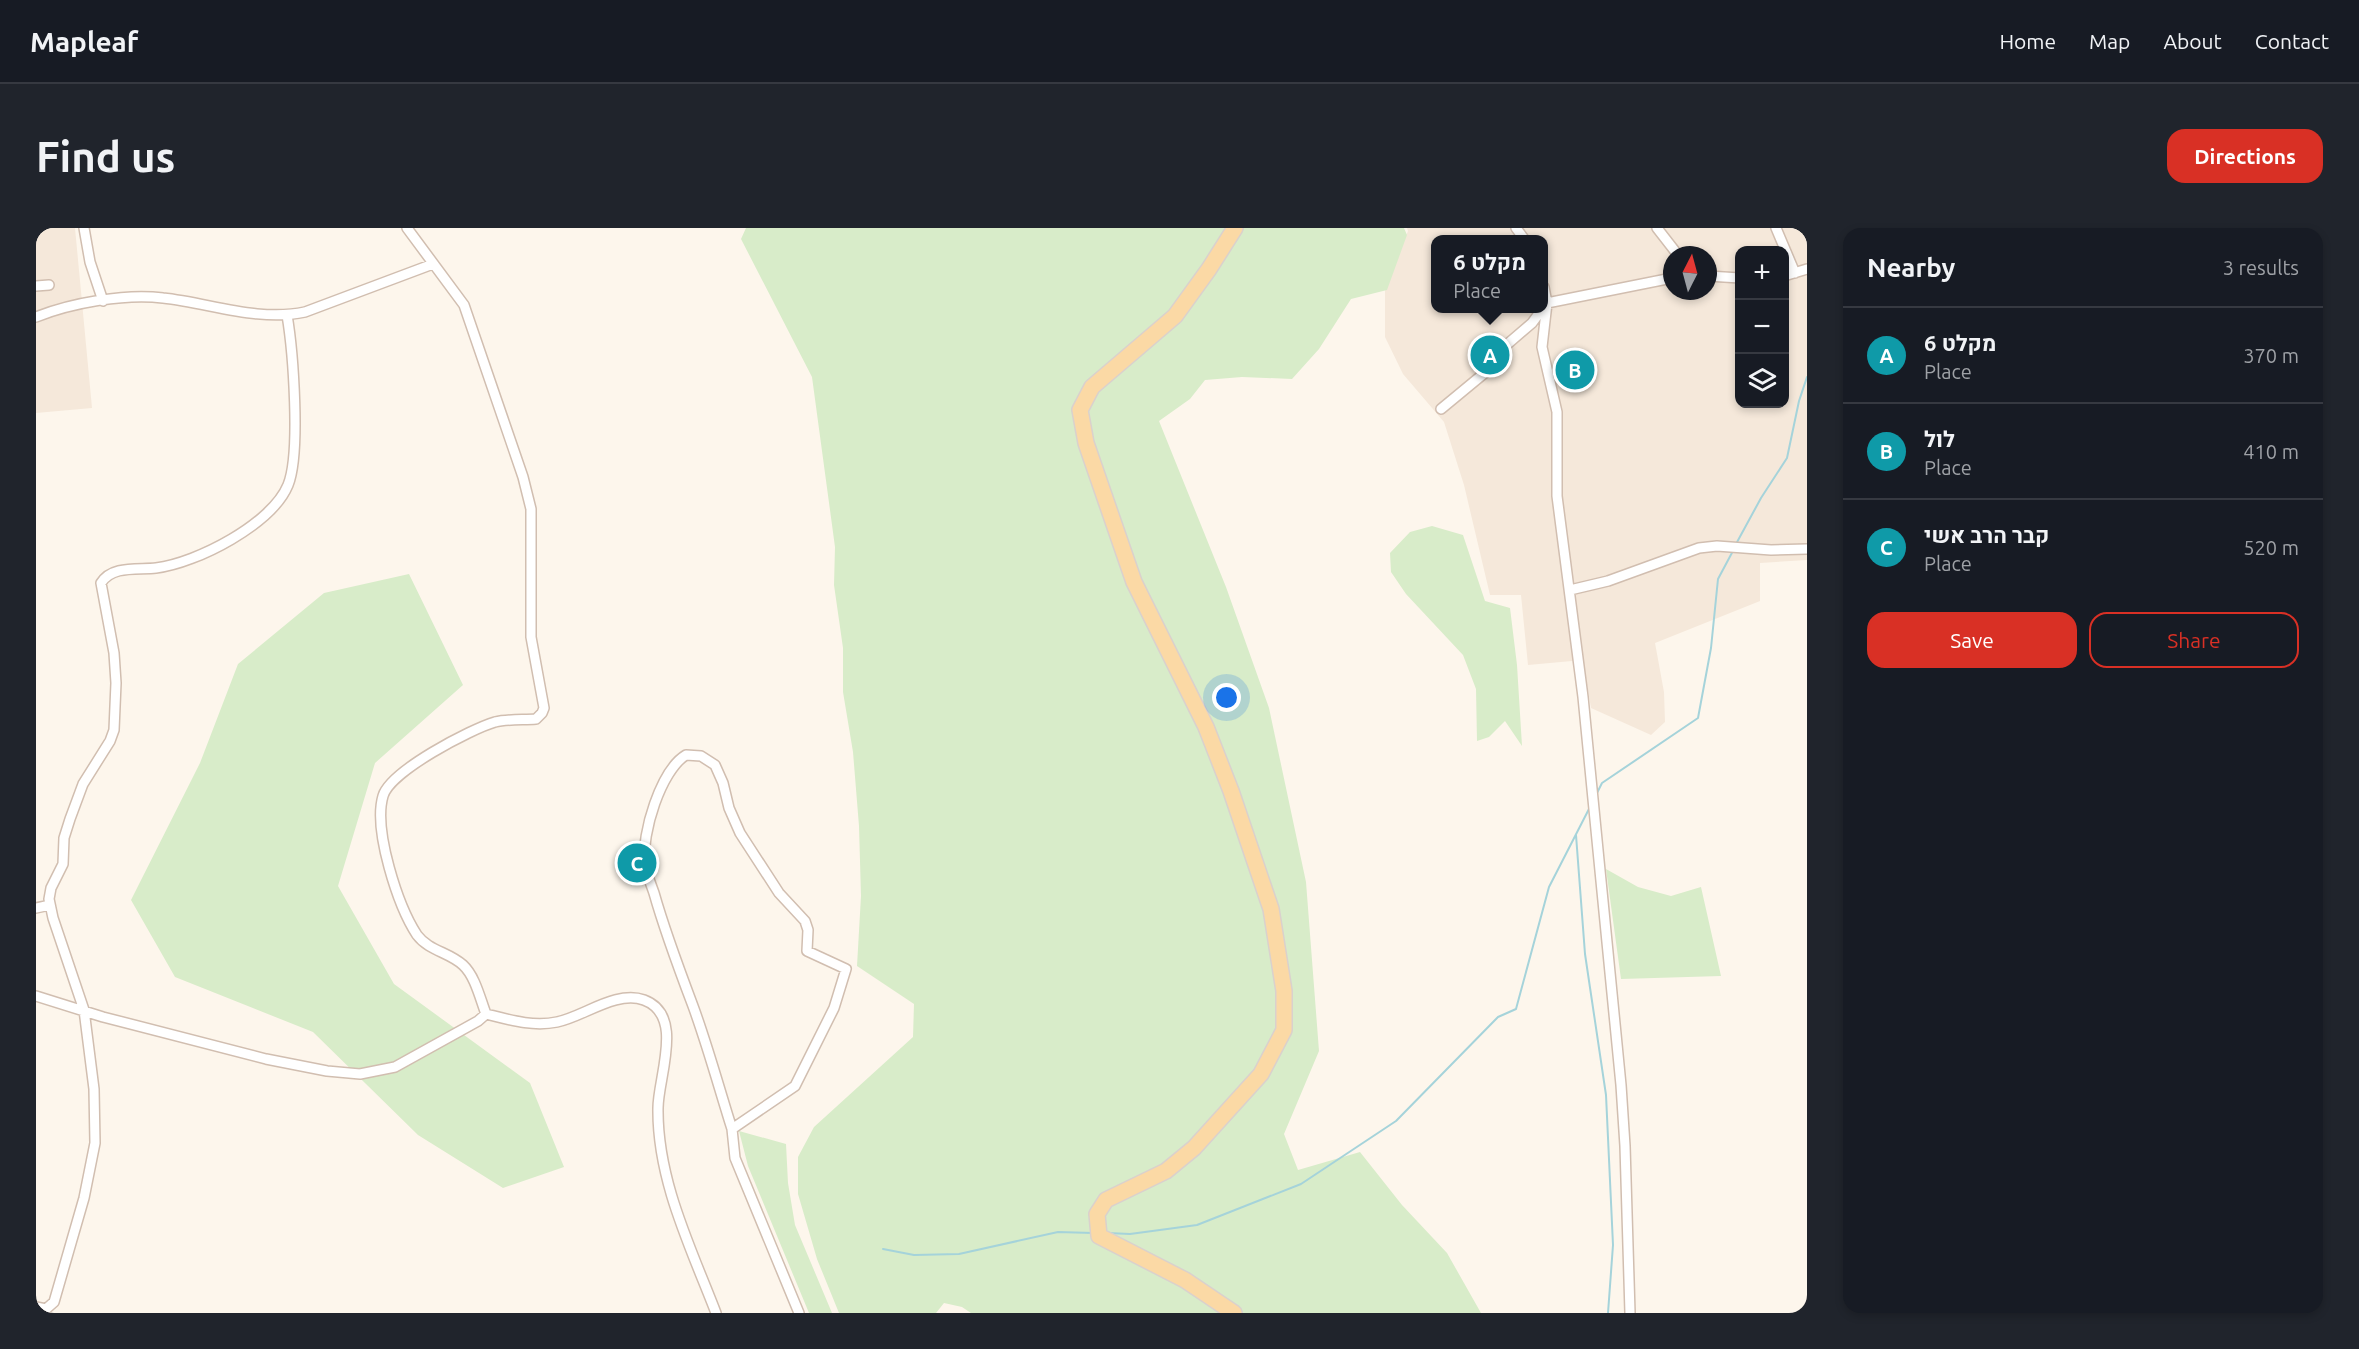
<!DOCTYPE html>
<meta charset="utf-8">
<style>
:root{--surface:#171b24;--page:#20242c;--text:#f1f3f6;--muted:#9ea1a6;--line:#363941;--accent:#d93025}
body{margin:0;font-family:Ubuntu,Heebo,sans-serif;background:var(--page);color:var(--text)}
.controls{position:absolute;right:18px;top:18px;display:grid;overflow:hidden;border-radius:12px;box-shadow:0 3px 9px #0003}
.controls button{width:54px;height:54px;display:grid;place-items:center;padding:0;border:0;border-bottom:2px solid var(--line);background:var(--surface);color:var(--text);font:30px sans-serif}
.compass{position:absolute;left:1627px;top:18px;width:54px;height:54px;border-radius:50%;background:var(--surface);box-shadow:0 3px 9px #0003;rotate:6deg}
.you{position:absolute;left:1191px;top:470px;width:21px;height:21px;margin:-15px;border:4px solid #fff;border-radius:50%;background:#1a73e8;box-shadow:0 0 0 9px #1a73e833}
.badge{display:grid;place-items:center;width:39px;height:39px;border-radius:50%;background:var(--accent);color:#fff;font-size:20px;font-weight:700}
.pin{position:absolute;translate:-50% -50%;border:3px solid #fff;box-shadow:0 2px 6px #0006}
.popup{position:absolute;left:1395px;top:7px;width:117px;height:78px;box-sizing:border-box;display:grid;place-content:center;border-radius:12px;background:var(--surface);filter:drop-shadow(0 2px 4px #0005);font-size:20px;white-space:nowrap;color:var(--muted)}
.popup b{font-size:22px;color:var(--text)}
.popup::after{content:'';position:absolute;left:50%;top:100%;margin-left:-12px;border:12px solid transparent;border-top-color:var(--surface)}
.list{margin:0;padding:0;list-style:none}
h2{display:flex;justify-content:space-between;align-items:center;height:78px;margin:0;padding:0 24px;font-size:26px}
h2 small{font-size:20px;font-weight:400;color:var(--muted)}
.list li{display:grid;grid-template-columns:39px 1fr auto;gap:18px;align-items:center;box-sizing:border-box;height:96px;padding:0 24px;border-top:2px solid var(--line)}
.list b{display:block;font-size:22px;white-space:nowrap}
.list p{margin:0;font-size:20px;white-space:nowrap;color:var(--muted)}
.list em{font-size:20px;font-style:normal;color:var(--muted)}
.actions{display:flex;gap:12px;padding:18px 24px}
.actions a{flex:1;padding:14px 0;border:2px solid var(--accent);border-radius:18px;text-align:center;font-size:21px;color:var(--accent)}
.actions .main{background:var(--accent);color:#fff}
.icon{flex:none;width:33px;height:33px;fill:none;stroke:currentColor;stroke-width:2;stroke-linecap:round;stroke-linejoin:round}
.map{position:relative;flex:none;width:1771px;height:1085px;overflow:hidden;border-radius:18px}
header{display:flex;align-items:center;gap:36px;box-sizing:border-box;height:84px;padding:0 30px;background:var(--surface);border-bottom:2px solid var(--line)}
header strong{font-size:28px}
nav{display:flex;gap:33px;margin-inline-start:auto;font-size:21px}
.intro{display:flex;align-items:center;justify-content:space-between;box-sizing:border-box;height:144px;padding:0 36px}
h1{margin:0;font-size:42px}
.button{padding:15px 27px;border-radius:18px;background:var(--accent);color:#fff;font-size:21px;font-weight:700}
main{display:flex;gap:36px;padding:0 36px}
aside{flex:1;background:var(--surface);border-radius:18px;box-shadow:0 3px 9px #0003}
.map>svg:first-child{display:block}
.residential{fill:#f5e8da;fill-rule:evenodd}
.green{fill:#d8ecc9}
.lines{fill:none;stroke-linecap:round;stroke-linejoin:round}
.stream{stroke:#a5d3da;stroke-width:2}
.minor-casing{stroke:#d1beb0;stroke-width:12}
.primary-casing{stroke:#dad1cd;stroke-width:18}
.minor{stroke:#fff;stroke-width:9}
.primary{stroke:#fbd9a5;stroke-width:15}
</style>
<header>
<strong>Mapleaf</strong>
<nav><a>Home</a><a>Map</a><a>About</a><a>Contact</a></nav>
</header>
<div class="intro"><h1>Find us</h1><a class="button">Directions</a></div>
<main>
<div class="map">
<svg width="1771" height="1085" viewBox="0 0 1771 1085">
<rect width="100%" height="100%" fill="#fdf6ec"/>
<path class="residential" d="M0,0H39L56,180L0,185Z
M1371,0H1771V332L1724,335V373L1619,415L1628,464L1629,494L1615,507L1555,480L1547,432L1492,437L1485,367H1454L1428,257L1408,194L1367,146L1349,109V60L1372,3ZM1400,12H1508V80H1400ZM1704,22H1748V176H1704ZM1636,27H1672V63H1636Z"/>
<path class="green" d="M710,0H1368L1371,7L1351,62L1315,71L1283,121L1256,151L1206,149L1169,152L1154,171L1123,193L1190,359L1233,480L1270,654L1283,823L1248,906L1262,942L1324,924L1366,977L1411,1025L1445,1085H935L926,1079L908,1075L900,1085H803L781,1031L762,966V929L778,899L877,809L878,776L821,738L825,668L823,598L817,524L807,464V420L798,357L799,319L776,149L705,11Z
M1396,298L1427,307L1449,373L1474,380L1481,437L1486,518L1469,493L1453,509L1441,513L1440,461L1427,427L1370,366L1355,344L1354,325L1374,304Z
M373,346L427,457L339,535L302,658L358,756L494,855L528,939L467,960L382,907L277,804L139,749L95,672L164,535L202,436L288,365Z
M1570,641L1602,659L1635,668L1665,659L1685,748L1585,751Z
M703,903L750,916L752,955L759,997L796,1085H773L712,938Z"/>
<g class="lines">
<path class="stream" d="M1700,316L1725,270L1751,230L1763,173L1771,149
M1560,567L1566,555L1662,490L1675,420L1682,351L1698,321
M1540,607L1549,726L1570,867L1577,1017L1572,1085
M1072,1005L1094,1006L1161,997L1265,956L1360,893L1462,789L1480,781L1513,659L1555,577
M847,1021L878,1027L923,1026L1022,1004L1057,1005"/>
<g class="minor-casing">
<path id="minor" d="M48,0L54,34L67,73
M371,0L428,77L487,249L495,281V409L508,480L506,485L500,491C487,492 472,491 459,494C435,501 354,543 347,568C337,602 362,678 381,707C393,723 413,724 427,737C439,748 444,770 450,786C474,792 497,799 521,794C547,789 580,762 608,772C649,787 622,849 622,880C621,952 655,1020 680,1085
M1480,0L1489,12
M1621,0L1642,27
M1740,0L1759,45
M1672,48L1704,50
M1748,48L1771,41
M0,58L13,57
M1508,59L1511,75L1506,119L1521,184V268L1547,469L1585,857L1589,918L1594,1085
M1508,79L1511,75L1636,50
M0,89C35,75 90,65 127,70C174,75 222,94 269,84L397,36
M1405,181L1451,143L1461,125L1496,95L1507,80
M1534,362L1572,353L1663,320L1681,318L1735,322L1771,321
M650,527L665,528L679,537L687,555L693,580L704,605L743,665L769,693L772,702L771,723L810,741L798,780L759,858L696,901C683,860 672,819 657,778C643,741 629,704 618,665C615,656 610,645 609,635C605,606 625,542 650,527Z
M0,680L14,677
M0,768L67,789L230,831L291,843L324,846L359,839L442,793L450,786
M696,901L699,930L763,1085
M0,1079L10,1081L18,1074L48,970L59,915L58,861L48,782L17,690L13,671L15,660L27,636L28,610L34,591L47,556L74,513L78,502L80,455L78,425L65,355C76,337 102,342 120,340C161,335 236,296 252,257C265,225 257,123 251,87"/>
</g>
<g class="primary-casing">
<path id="primary" d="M1198,1085L1149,1052L1063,1008L1061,986L1070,972L1130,943L1158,920L1225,846L1248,802V763L1235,681L1195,563L1170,499L1098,354L1050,215L1044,182L1056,159L1139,88L1173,41L1199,0"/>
</g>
<use href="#minor" class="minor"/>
<use href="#primary" class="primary"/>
</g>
</svg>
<div class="controls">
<button>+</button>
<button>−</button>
<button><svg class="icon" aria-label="layers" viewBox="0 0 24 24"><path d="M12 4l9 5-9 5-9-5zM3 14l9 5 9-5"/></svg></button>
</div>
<svg class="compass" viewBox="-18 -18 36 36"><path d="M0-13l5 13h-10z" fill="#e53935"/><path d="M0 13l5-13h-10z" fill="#9ea1a6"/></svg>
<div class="you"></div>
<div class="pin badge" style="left:1454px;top:127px;background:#0f9aa8">A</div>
<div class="popup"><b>מקלט 6</b>Place</div>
<div class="pin badge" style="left:1539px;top:142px;background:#0f9aa8">B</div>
<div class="pin badge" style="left:601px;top:635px;background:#0f9aa8">C</div>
</div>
<aside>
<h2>Nearby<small>3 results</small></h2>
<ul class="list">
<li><span class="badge" style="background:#0f9aa8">A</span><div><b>מקלט 6</b><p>Place</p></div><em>370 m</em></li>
<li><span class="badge" style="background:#0f9aa8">B</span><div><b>לול</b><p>Place</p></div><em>410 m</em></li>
<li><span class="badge" style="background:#0f9aa8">C</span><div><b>קבר הרב אשי</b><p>Place</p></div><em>520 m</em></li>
</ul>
<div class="actions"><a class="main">Save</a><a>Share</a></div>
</aside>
</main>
